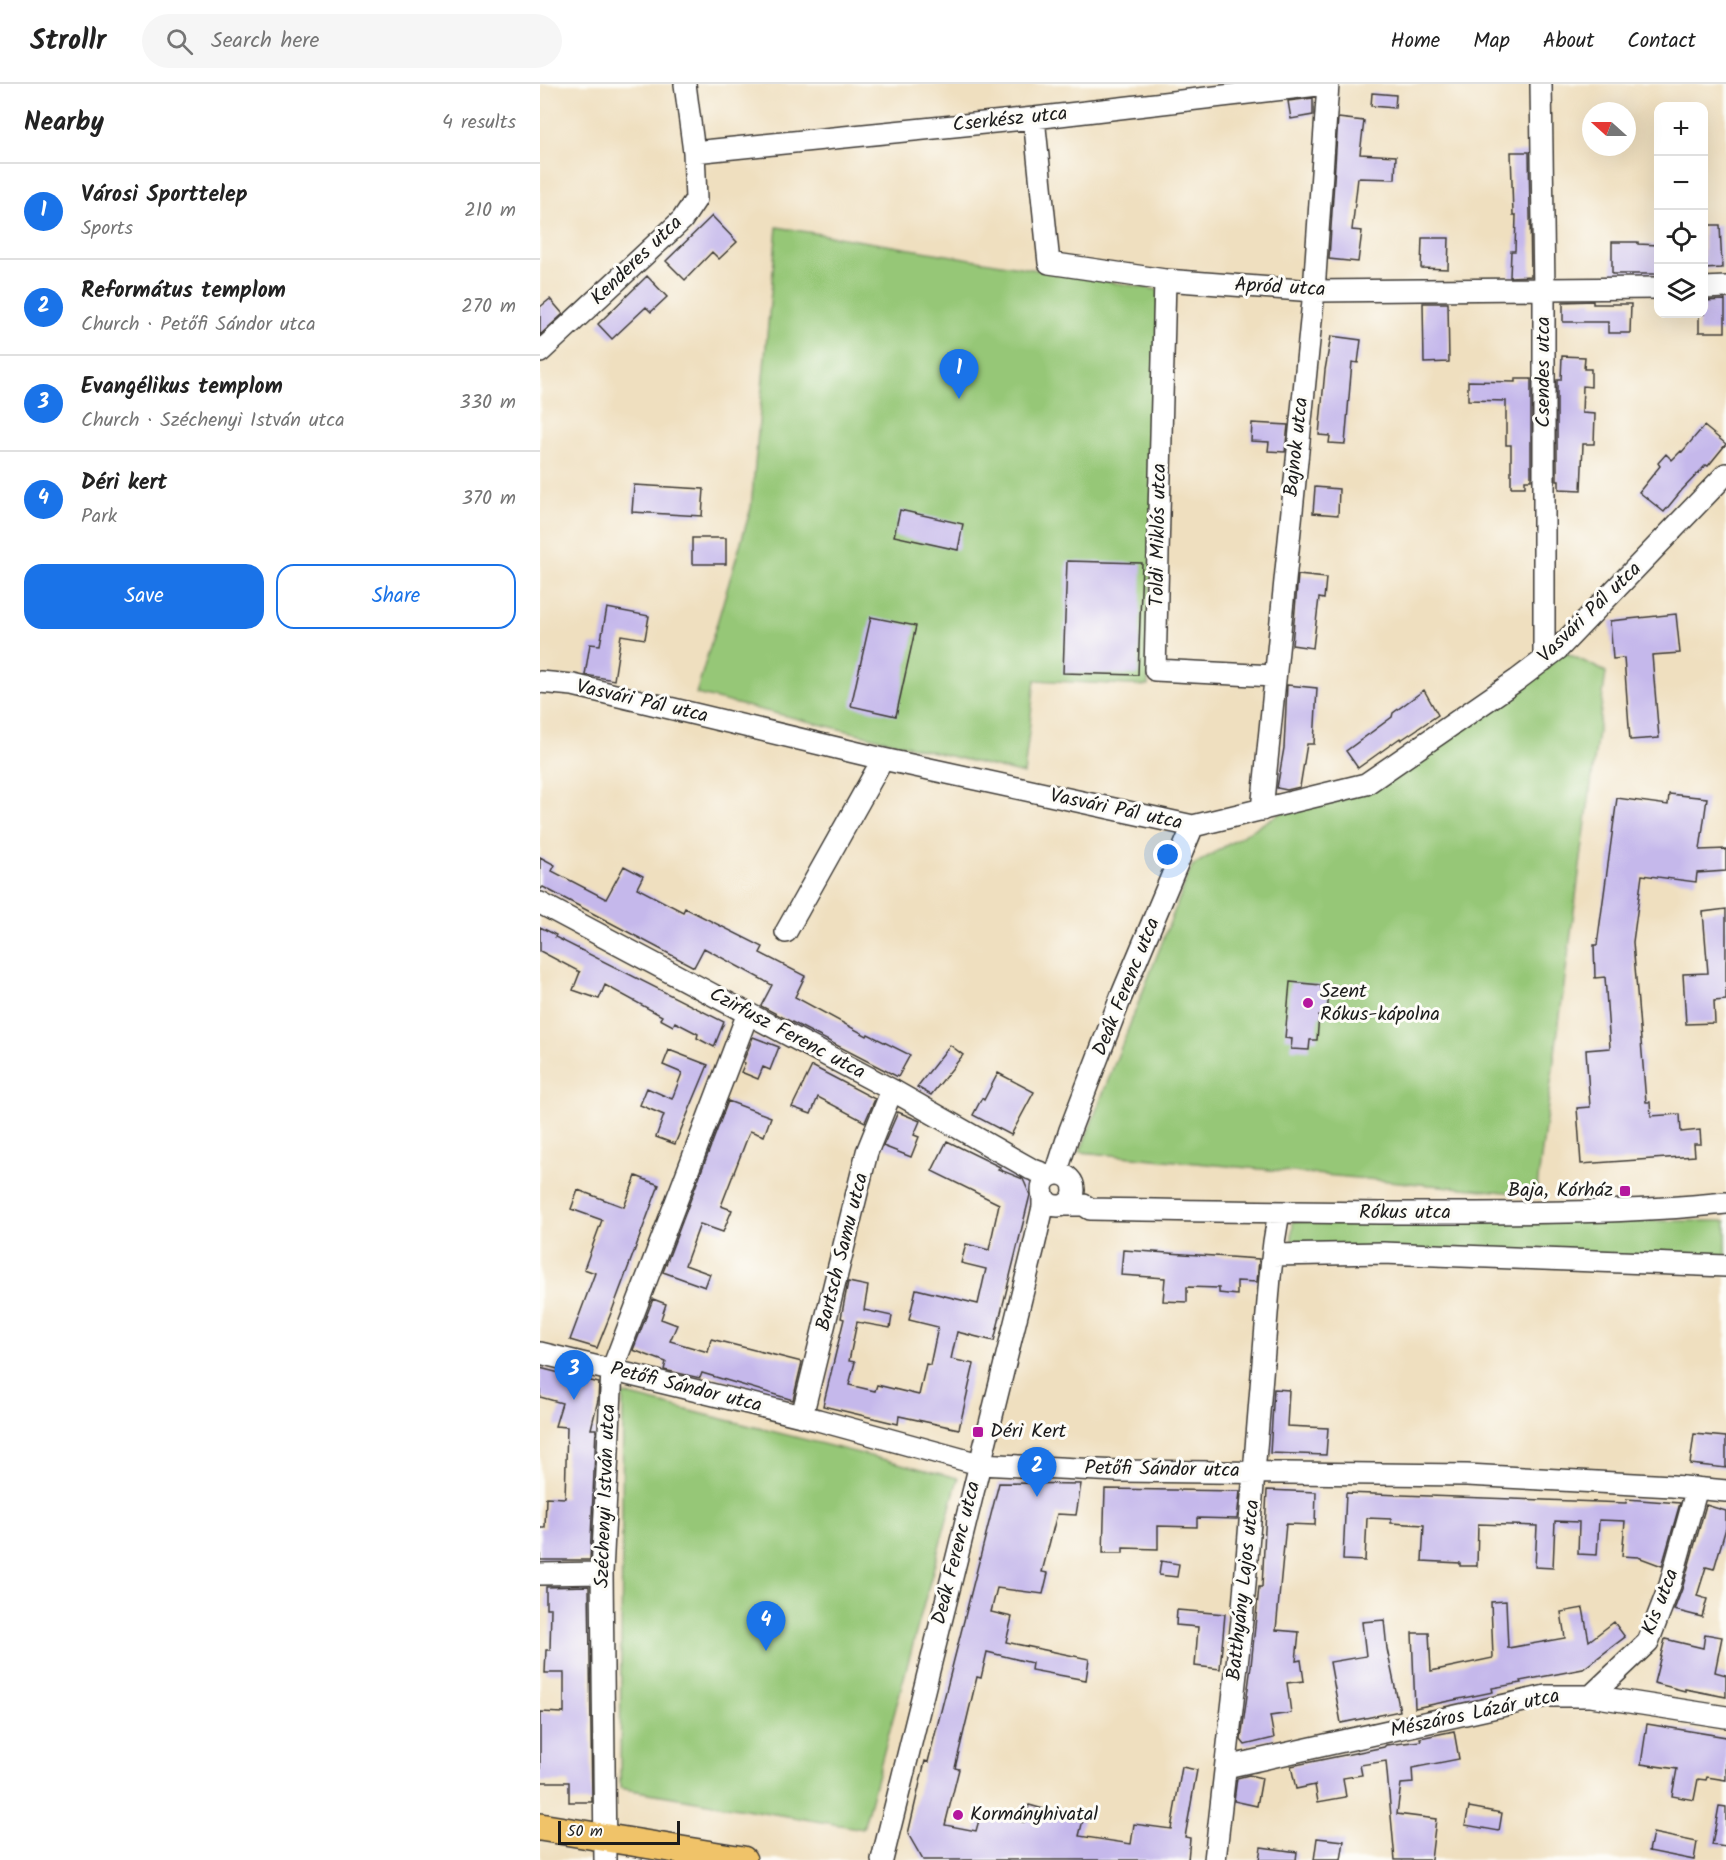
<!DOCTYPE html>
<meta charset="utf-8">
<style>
:root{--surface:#fff;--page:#f6f6f6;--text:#222;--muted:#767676;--line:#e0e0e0;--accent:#1a73e8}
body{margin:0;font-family:Kalam,sans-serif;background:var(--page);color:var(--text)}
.controls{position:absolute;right:18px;top:18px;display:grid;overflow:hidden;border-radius:12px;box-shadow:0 6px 24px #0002}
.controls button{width:54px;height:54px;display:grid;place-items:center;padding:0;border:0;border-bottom:2px solid var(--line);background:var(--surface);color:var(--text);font:30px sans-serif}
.compass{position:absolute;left:1042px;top:18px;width:54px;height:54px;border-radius:50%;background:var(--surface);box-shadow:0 6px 24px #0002;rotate:291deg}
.scale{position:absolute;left:18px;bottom:15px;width:122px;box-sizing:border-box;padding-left:6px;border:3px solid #1c1c1c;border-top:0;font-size:16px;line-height:21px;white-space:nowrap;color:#1c1c1c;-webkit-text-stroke:4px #fdfcf7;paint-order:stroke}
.you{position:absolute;left:628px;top:771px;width:21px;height:21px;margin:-15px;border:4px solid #fff;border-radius:50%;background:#1a73e8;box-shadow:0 0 0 9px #1a73e833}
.badge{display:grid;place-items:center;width:39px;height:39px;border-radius:50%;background:var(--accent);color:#fff;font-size:20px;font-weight:700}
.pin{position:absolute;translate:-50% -50px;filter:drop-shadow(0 2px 3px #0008)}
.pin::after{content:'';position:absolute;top:32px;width:21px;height:18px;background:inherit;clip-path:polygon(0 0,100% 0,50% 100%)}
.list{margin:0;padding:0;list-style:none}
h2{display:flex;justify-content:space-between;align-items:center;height:78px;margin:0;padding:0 24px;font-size:26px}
h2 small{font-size:20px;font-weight:400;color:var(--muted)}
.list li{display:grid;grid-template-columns:39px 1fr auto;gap:18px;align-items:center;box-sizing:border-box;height:96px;padding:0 24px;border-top:2px solid var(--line)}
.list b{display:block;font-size:22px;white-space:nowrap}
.list p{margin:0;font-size:20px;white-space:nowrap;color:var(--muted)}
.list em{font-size:20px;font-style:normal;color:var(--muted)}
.actions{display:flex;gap:12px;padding:18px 24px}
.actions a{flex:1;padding:14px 0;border:2px solid var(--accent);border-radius:18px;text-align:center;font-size:21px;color:var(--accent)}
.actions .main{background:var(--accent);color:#fff}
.icon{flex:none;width:33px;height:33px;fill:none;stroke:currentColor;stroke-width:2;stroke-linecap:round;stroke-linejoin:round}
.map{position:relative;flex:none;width:1186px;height:1776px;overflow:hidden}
header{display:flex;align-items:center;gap:36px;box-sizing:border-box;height:84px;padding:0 30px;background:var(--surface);border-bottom:2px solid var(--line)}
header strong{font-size:28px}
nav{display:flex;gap:33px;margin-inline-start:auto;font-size:21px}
.search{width:420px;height:54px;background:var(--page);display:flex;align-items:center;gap:15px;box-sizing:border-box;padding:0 21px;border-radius:33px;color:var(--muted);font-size:22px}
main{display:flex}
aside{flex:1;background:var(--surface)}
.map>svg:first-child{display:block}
.green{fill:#96c777;stroke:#59724a;stroke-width:1.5}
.building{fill:#c5b8eb}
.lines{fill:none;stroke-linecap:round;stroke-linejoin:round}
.minor-casing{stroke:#3c3934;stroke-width:24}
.major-casing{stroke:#3c3934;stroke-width:30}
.minor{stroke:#fff;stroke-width:21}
.major{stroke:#f0c369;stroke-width:27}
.poi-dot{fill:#b5179e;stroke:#fdfcf7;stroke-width:2}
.labels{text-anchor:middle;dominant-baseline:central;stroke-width:6;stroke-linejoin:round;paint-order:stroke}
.street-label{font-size:20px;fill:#1c1c1c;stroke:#fdfcf7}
.poi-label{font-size:20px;fill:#1c1c1c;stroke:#fdfcf7;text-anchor:start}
</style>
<header>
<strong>Strollr</strong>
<div class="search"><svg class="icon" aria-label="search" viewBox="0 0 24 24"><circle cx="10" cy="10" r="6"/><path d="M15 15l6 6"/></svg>Search here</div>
<nav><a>Home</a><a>Map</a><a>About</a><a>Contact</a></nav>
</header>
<main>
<aside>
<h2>Nearby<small>4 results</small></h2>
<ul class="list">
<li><span class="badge">1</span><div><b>Városi Sporttelep</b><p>Sports</p></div><em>210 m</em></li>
<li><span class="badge">2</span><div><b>Református templom</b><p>Church · Petőfi Sándor utca</p></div><em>270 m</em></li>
<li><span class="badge">3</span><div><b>Evangélikus templom</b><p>Church · Széchenyi István utca</p></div><em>330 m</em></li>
<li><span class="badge">4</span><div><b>Déri kert</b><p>Park</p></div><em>370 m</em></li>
</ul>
<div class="actions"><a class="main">Save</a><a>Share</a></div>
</aside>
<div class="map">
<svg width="1186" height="1776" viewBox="0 0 1186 1776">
<rect width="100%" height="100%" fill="#fdfcf7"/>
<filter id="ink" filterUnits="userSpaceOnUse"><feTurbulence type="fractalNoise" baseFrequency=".0167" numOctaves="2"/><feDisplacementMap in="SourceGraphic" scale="12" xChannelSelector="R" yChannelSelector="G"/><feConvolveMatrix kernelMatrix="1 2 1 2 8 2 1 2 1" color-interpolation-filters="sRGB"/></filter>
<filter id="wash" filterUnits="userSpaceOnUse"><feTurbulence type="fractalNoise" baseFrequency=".008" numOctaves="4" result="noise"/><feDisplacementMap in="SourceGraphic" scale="24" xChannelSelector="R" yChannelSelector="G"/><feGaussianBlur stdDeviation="1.35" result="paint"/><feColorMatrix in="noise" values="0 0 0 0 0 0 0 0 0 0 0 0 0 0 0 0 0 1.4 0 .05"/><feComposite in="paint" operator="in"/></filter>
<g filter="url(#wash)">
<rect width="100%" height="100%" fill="#efdfbf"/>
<path class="green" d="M237,143L619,206L608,602L495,596L484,690L156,610L211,424Z
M1018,565L1066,588L996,1111L540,1068L652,782L759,718L826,700Z
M753,1137H1186V1178L751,1168Z
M83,1310L418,1394L323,1745L80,1704Z"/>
<g id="blocks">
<path class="building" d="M832,9L856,11L855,24L831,22Z
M773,14V31L751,35L748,17Z
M798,34L824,37L820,70L856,72L855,95L818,94L812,146L822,147L818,178L789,175Z
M971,68H989L991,192L970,193L971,167H975L976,131H973Z
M172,132L197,158L179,175L172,168L145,196L126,177Z
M1164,141H1180L1182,184L1164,185Z
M882,154H909L908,185L881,184Z
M1072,158H1098V160L1119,161V190H1072Z
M107,192L127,213L111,228L106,223L72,255L58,240Z
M10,215L23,230L0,251V223Z
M1185,216V248H1159V230H1164V217Z
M1053,217V220H1091L1090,249H1068V238H1023V218Z
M883,219H908L909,278L884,279Z
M791,252L821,256L818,279L812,278L805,360L789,359L790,352L779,351L785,286Z
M1022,272L1045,273L1044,285H1051V303L1043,302L1042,329L1055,330L1054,360H1043L1041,406L1019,405V397H1017V296H1021Z
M975,295H991V396H985V403H971V361H966V317L928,316V297L975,298Z
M712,339L748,341L745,368L728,367L729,358L711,357Z
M1164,342L1186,360L1168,382L1166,381L1142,406L1124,428L1099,408L1120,382L1118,379L1126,370L1132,376L1141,367L1142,368Z
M94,401L164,405L162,432L92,428Z
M775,403L799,405L798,431L773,429Z
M360,426L423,440L418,466L354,452Z
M152,454H186V480H152Z
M527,477L602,479L598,591L523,589Z
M758,491L786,494L784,515L779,514L773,564L752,561Z
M67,524L109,532L105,555L81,551L74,596L45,591L50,560L60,561Z
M1136,530L1140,569L1112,571L1119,654L1090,656L1084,574L1073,575L1070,537Z
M331,533L376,542L356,632L311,622Z
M747,601L777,604L774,660H767L760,703L747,706L737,704L744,664Z
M884,606L898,631L861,656L860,654L818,684L806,667L852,633L853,629Z
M1129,710L1167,714L1160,766L1186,765V787L1157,789L1156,798L1102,791L1093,858L1106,1018H1110L1111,1032L1140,1030L1141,1048L1160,1046L1161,1060H1154L1155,1072L1041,1080L1037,1024L1050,1023L1046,966L1070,964L1065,893L1055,894L1054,861H1057L1077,714L1128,721Z
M0,773L15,781L12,787L66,815L84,782L103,792L97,804L143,828L145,824L223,863L220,869L265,892L255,913L327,952L328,950L370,971L358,993L221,922L232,901L164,864L154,883L3,803L0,806Z
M1186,825V916L1174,917L1175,939L1146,940L1143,890L1168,889L1163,828Z
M0,843L16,851L15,853L184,938L174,963L157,954L158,950L135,938L133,942L120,935L122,932L65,901L59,915L33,906L40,888L0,867Z
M750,898L781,901V904L789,905L787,933L779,932L777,956H770L769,966L751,965L752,955L745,954Z
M213,953L239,963L230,986L223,983L218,995L201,988L205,979L203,978Z
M410,961L423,971L391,1011L377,1003Z
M129,966L168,981L135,1060L116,1053L124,1031L100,1021L107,1004L132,1015L142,989L123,981Z
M272,982L335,1015L325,1038L278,1013L271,1030L252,1023Z
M458,989L494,1008L471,1051L433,1031L442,1014L444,1016Z
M188,1017L231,1033L224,1052L210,1047L181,1122L192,1126L183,1148L160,1140L145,1181L170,1190L165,1203L123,1188Z
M358,1028L380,1037L374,1051L379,1053L371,1073L343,1062Z
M407,1057L460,1083L458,1085L483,1095L490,1111L454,1257L417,1248L411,1275L434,1280L419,1345L359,1332L358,1340L283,1322L304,1235L301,1234L308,1198L328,1202L324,1226L352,1232L350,1244L317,1238L309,1277L315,1278L309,1301L335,1307L337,1301L379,1311L386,1280L390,1281L398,1243L369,1236L376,1205L438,1220L446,1185L421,1179L426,1160L449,1166L459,1120L392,1087Z
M96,1092L119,1101L73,1224L57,1264L30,1256L55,1189L44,1185L62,1136L31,1125L38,1106L84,1123Z
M583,1166L719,1175L717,1198L697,1197V1211L679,1209V1204L647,1203V1218L623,1217L625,1194L581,1191Z
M113,1215L126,1220L121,1235L137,1241L130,1257L168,1268L171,1255L262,1278L253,1316L162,1289L160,1294L124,1286L126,1278L93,1266Z
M0,1284L59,1299L58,1316L51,1345H56L50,1476H0V1444H5L6,1413L25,1414L27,1343L15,1342L22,1319L0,1313Z
M734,1305L749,1306L747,1342L788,1344L786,1371L730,1369Z
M1154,1350L1186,1353V1384L1150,1380Z
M459,1399L541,1400L536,1431L517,1430L502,1488L508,1489L503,1510L457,1504L451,1528L472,1533L466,1558L549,1575L546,1596L491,1586L492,1579L447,1568L441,1594L437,1593L415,1684L419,1685L405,1741L436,1747L441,1729L484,1738L489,1721L543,1736L539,1752L591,1760L594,1740L631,1745L642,1683L657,1686L645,1753L650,1754L648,1776H383L368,1750L385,1677L388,1678Z
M565,1405L700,1407L697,1435L657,1434V1443L618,1442V1465L583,1464V1469H563Z
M727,1406L776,1408L775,1441L746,1440L736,1546L759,1548L756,1577L761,1576L764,1597L747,1599L751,1629L730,1632L734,1654L705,1661L701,1656L711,1582L719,1503H722Z
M806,1409L1086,1419L1087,1415L1140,1419L1122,1482L1098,1473L1082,1472L1085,1437L1059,1436L1057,1471L1038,1470L1039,1438L1015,1437L1013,1484L995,1483L997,1442L938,1440L937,1482H920V1479L882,1477L884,1441L851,1439V1435L827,1434L825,1477L803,1476Z
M1166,1421L1186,1427V1444L1174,1485L1166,1483L1157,1512L1167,1515L1162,1533L1134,1526L1142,1505Z
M621,1477L639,1480L637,1493L619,1491Z
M49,1502L52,1718H29V1698H0V1628L24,1629V1589H5L6,1566H10L11,1524H6V1503Z
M966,1517L968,1564L1025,1554L1021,1528L1043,1524L1049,1557L1074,1538L1085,1553L1043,1585L980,1597L981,1599L952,1604L953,1608L875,1624L872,1549H889L891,1587L953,1574L951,1518Z
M637,1526L685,1530L680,1585L655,1582L658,1543L636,1541Z
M844,1536L847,1565L860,1627L801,1639L790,1578L826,1572L822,1538Z
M1165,1550L1182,1553L1175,1588L1186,1591V1613L1145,1605V1607L1114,1599L1125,1555L1163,1564Z
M1107,1640L1186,1653V1696L1167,1693L1166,1696L1158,1695L1154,1716L1132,1712L1137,1685L1101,1680Z
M914,1647L919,1675L872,1684L873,1699L861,1700L857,1730L896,1735L891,1776H855L846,1677L820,1681L822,1691L803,1694L806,1713L778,1718L775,1701L756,1705L751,1682L844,1663L846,1661L881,1657L880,1654Z
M709,1691L722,1694L717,1722L694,1717L697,1694Z
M1179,1722L1186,1723V1763L1172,1761Z
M929,1723L962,1729L959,1747L925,1741Z
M1113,1749L1157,1758L1154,1776L1109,1767Z
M777,1754L804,1757L801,1776H774Z
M721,1763L757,1768L756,1776H719Z"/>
</g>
</g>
<g filter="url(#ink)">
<use href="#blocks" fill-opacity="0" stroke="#3c3934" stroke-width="1.5"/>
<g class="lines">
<g class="minor-casing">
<path id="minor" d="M1001,0L1004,206V576
M494,34L509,179L625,196L774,207L1118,204
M154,68L494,34L786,0
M625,196L615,586L734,592
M1164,204L1186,203
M0,268L142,136L156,115L154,68L145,0
M0,598L33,601L343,675L653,742L826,700L977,596L1018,565L1186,390
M722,726L774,207L788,0
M0,819L352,1006L491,1085L510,1092
M246,848L343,675
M502 1106a16 16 0 1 1 32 0a16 16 0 1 1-32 0Z
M516,1090L530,1046L581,913L653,742
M524,1121H544L550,1125C665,1127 780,1129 896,1129C992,1129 1090,1129 1186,1119
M733,1171L843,1169L1186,1182
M0,1269L278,1336L439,1380L578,1387L927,1391L1132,1402L1186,1407
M262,1332L327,1068L352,1006
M0,1490L62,1489
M1051,1612L1108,1558L1130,1501L1157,1404
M686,1683L1006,1612H1051L1186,1633
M65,1776L62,1489L72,1286L208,929
M342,1776L494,1162L503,1123V1110
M675,1776L702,1536L730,1193L734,1158L739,1128"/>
</g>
<g class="major-casing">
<path id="major" d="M0,1743L203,1776"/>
</g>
<use href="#minor" class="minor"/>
<use href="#major" class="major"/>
</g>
</g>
<g class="poi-dot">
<circle cx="768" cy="919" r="6"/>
<rect x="1079" y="1101" width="12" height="12" rx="3"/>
<rect x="432" y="1342" width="12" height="12" rx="3"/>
<circle cx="418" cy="1731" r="6"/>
</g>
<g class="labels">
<g class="street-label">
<text transform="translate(470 36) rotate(-6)">Cserkész utca</text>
<text transform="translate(97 177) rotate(-44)">Kenderes utca</text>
<text transform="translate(740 204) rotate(3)">Apród utca</text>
<text transform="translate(1004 288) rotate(-90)">Csendes utca</text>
<text transform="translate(757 363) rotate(-84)">Bajnok utca</text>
<text transform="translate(619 451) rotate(-89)">Toldi Miklós utca</text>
<text transform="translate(1050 529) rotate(-44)">Vasvári Pál utca</text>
<text transform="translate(102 618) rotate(13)">Vasvári Pál utca</text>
<text transform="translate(576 726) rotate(12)">Vasvári Pál utca</text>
<text transform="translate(587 903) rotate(-68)">Deák Ferenc utca</text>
<text transform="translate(247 950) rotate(28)">Czirfusz Ferenc utca</text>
<text x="865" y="1129">Rókus utca</text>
<text transform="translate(303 1168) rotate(-76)">Bartsch Samu utca</text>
<text transform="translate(146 1304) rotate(14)">Petőfi Sándor utca</text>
<text transform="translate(622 1386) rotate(1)">Petőfi Sándor utca</text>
<text transform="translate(66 1412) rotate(-88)">Széchenyi István utca</text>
<text transform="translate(417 1469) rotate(-76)">Deák Ferenc utca</text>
<text transform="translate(704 1506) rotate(-84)">Batthyány Lajos utca</text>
<text transform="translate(1121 1518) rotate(-69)">Kis utca</text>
<text transform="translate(935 1630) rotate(-12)">Mészáros Lázár utca</text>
</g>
<g class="poi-label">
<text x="780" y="908">Szent<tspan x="780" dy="23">Rókus-kápolna</tspan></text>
<text x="1073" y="1107" text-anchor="end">Baja, Kórház</text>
<text x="450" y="1348">Déri Kert</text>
<text x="430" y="1731">Kormányhivatal</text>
</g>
</g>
</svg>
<div class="controls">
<button>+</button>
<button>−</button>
<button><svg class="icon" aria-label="locate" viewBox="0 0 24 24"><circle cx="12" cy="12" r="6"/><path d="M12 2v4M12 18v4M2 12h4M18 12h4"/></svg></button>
<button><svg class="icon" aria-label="layers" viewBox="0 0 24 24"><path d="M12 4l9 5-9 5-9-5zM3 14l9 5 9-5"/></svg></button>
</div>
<svg class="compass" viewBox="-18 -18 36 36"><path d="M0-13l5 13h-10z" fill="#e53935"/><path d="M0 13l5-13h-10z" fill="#767676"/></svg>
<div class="scale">50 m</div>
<div class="you"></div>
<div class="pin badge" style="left:419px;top:315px">1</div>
<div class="pin badge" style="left:497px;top:1413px">2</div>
<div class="pin badge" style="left:34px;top:1316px">3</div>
<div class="pin badge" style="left:226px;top:1567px">4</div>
</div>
</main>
